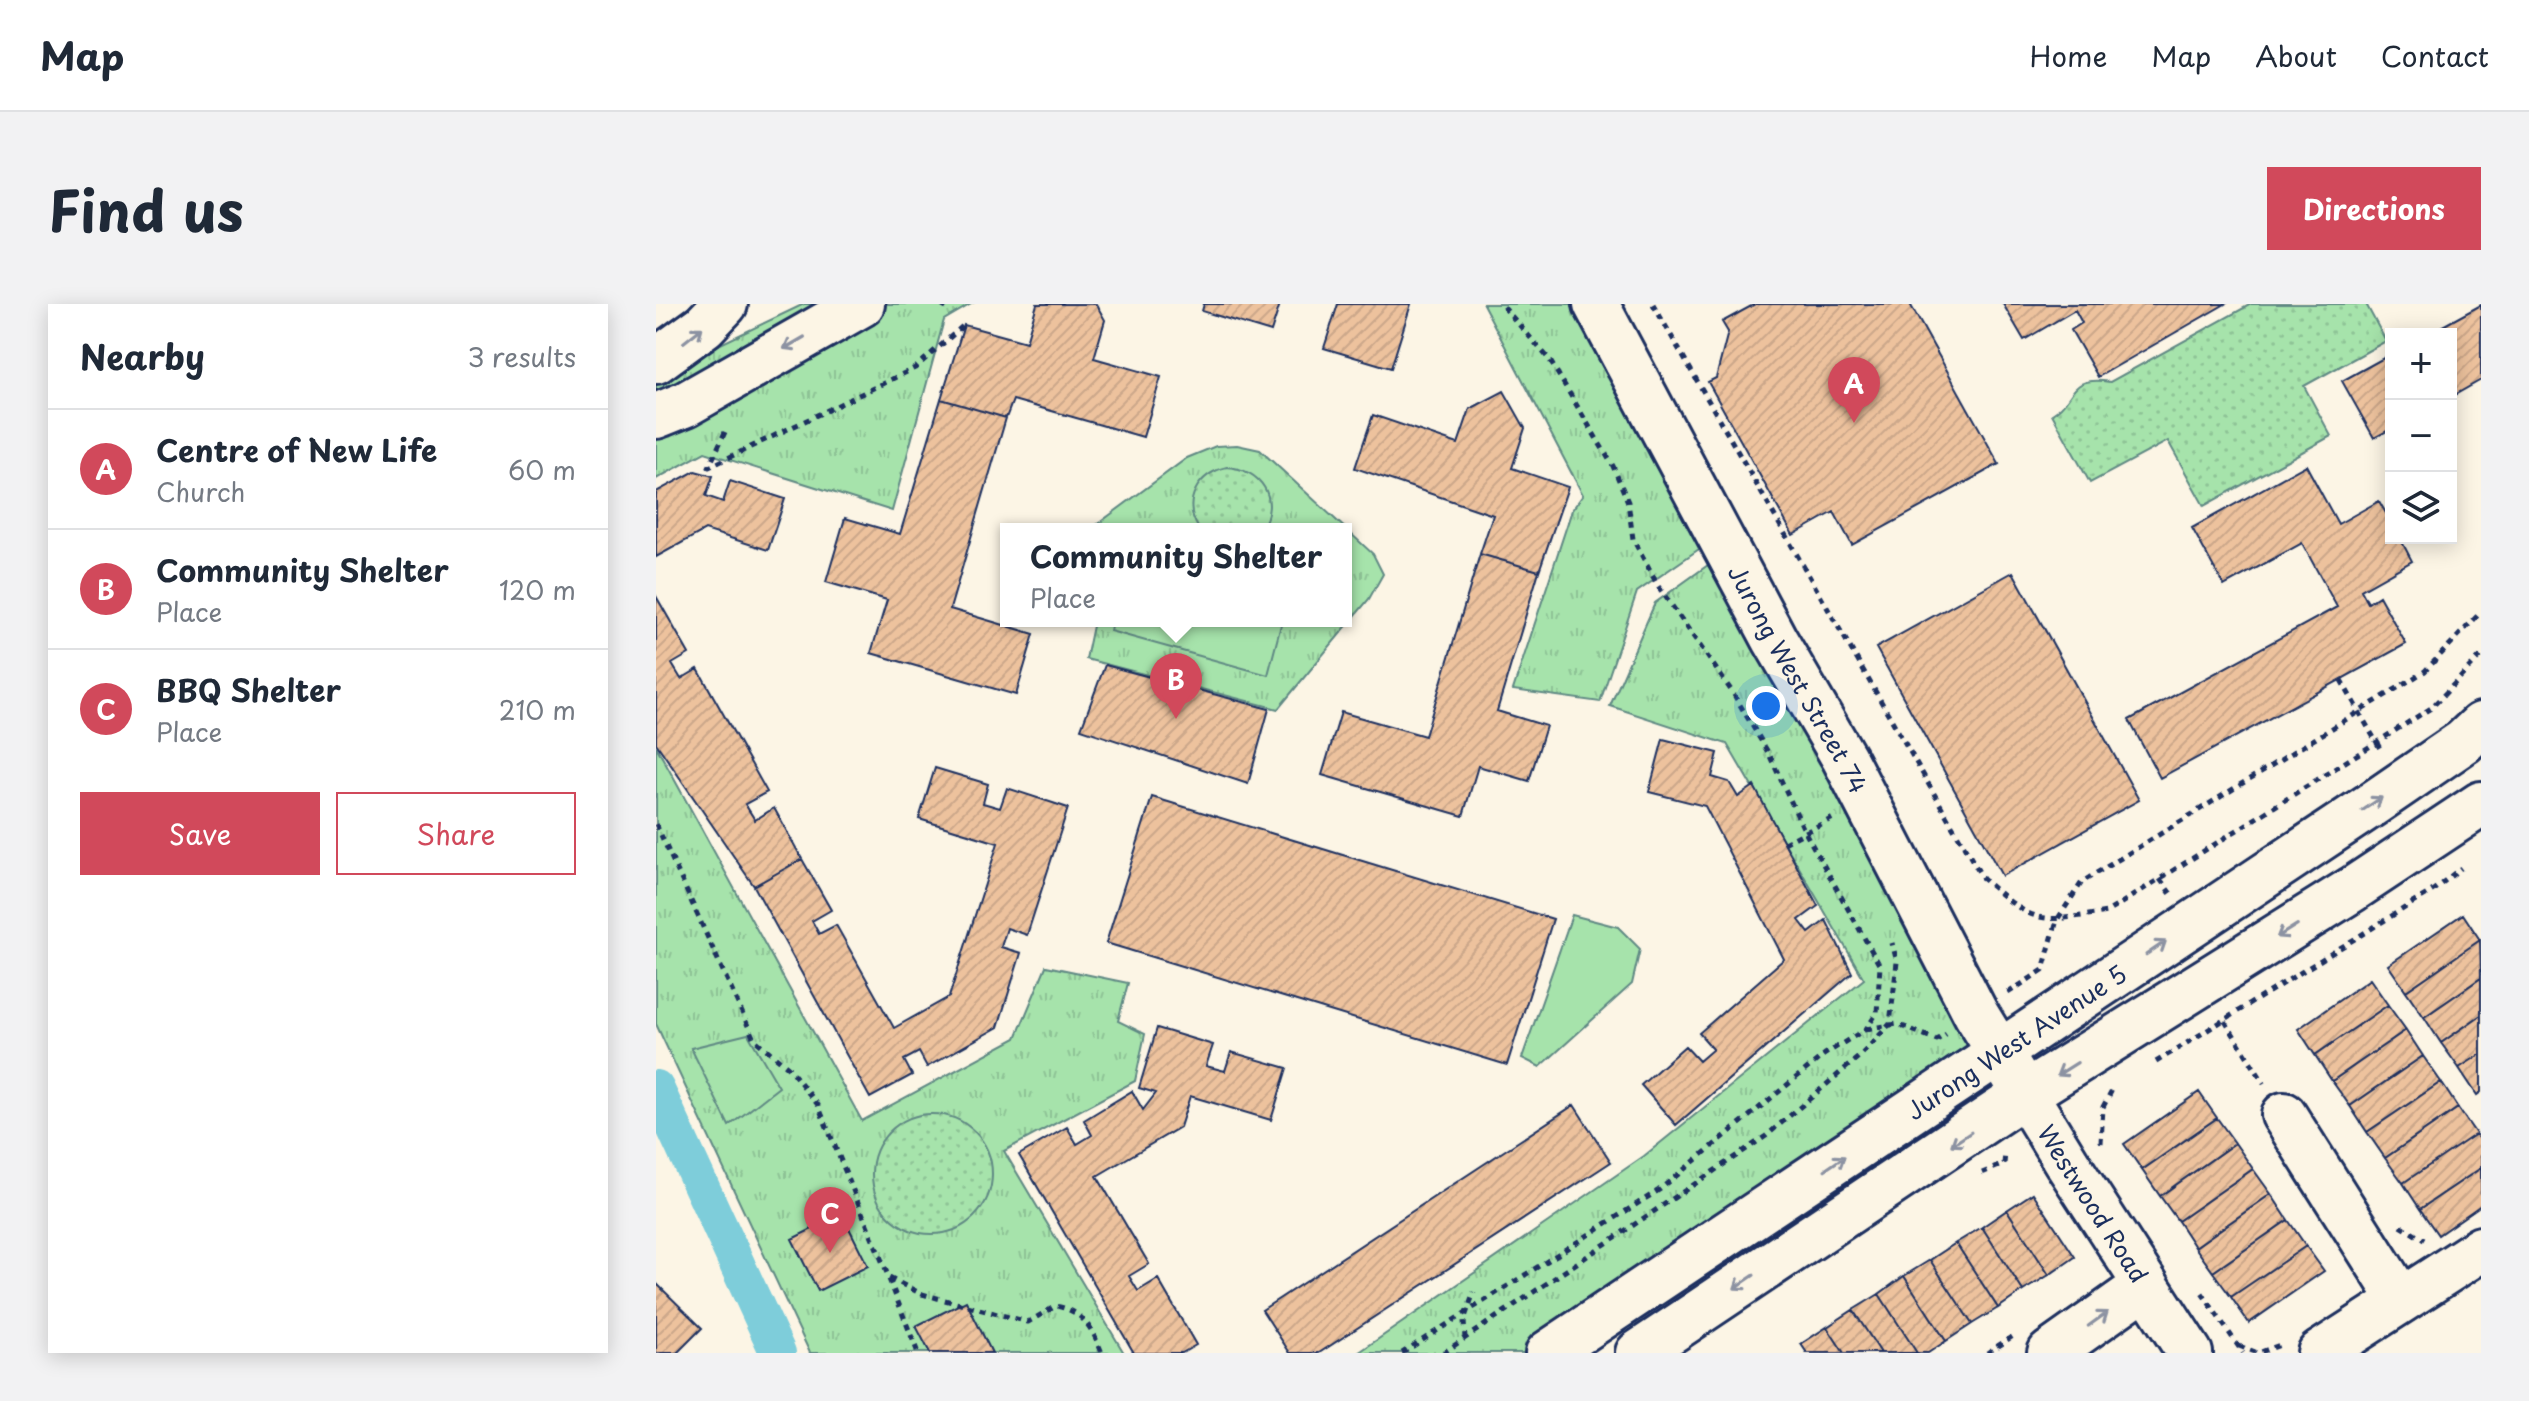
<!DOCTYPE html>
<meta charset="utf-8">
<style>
:root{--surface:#fff;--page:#f2f2f3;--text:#1f2937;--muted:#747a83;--line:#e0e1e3;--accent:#d1495b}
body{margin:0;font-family:"Playpen Sans",sans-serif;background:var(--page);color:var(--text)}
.controls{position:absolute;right:24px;top:24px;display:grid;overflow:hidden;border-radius:0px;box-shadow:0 4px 20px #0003}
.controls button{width:72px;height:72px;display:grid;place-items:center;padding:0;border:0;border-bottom:2px solid var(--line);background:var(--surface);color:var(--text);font:40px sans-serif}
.you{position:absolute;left:1110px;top:402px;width:28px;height:28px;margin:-20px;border:6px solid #fff;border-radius:50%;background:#1a73e8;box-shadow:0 0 0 12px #1a73e833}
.badge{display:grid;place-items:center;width:52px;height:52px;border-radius:50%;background:var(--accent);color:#fff;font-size:26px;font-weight:700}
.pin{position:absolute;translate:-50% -66px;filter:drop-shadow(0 2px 4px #0008)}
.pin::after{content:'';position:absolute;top:42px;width:28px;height:24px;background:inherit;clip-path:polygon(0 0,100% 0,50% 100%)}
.popup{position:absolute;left:344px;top:219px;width:352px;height:104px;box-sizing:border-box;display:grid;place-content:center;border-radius:0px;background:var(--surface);filter:drop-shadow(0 2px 6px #0005);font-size:26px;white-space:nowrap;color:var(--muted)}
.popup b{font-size:30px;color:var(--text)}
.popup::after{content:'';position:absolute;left:50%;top:100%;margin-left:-16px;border:16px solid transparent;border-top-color:var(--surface)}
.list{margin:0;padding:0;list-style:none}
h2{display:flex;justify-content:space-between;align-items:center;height:104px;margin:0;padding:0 32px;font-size:34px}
h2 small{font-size:26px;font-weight:400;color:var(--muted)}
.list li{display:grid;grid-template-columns:52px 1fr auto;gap:24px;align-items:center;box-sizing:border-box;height:120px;padding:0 32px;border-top:2px solid var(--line)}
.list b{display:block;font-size:30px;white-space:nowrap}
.list p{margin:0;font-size:26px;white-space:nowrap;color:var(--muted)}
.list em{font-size:26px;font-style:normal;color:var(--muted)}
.actions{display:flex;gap:16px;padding:24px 32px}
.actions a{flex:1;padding:18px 0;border:2px solid var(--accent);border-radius:0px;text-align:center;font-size:28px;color:var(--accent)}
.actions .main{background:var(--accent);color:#fff}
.icon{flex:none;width:44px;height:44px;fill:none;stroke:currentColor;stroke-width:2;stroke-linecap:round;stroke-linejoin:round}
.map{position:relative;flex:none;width:1825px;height:1049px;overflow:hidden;border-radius:0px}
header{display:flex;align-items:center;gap:48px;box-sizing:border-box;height:112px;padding:0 40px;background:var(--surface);border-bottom:2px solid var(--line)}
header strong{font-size:38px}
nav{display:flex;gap:44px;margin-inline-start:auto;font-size:28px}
.intro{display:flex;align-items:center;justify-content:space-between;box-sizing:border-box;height:192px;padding:0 48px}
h1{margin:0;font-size:56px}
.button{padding:20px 36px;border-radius:0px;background:var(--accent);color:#fff;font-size:28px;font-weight:700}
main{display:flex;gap:48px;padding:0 48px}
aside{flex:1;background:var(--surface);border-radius:0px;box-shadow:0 4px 20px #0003}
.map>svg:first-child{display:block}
.grass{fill:url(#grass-tufts);stroke:#608984;stroke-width:2}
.park{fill:url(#park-dots);stroke:#608984;stroke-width:2}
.garden{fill:#a6e3ab;stroke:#608984;stroke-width:2}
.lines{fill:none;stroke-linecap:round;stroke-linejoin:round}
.canal{stroke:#7ecdda;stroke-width:36}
.building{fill:url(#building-hatch);stroke:#1b2f5e;stroke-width:2}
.minor-casing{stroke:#1b2f5e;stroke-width:50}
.path{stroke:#1b2f5e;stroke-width:5;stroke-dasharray:6 6;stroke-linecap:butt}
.minor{stroke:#fcf5e5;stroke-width:44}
.oneway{stroke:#8c92a2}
.labels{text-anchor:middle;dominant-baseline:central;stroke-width:7;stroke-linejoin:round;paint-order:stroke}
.street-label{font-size:24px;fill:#1b2f5e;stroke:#fcf5e5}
</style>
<header>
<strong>Map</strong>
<nav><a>Home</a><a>Map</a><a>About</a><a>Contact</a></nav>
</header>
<div class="intro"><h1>Find us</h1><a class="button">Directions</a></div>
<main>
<aside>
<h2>Nearby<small>3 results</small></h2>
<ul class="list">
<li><span class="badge">A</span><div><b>Centre of New Life</b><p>Church</p></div><em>60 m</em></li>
<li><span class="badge">B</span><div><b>Community Shelter</b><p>Place</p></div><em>120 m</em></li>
<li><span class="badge">C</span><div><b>BBQ Shelter</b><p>Place</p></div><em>210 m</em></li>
</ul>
<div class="actions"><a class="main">Save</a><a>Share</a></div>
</aside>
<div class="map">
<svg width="1825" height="1049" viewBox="0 0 1825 1049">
<defs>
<pattern id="grass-tufts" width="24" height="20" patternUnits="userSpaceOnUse" patternTransform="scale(2)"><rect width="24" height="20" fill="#a6e3ab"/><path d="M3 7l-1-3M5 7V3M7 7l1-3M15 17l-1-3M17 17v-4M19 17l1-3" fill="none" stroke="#8ec396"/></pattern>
<pattern id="park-dots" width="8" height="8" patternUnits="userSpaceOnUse" patternTransform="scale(2)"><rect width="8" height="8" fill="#a6e3ab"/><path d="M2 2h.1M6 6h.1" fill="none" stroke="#8ec396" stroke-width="1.8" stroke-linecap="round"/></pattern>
<pattern id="building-hatch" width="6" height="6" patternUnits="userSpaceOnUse" patternTransform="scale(2)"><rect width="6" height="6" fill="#edc29d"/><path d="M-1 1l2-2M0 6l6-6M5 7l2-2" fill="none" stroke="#cba78a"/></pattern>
</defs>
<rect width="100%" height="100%" fill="#fcf5e5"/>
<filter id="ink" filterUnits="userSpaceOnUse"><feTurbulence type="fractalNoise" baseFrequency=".0125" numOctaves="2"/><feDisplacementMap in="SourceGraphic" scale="16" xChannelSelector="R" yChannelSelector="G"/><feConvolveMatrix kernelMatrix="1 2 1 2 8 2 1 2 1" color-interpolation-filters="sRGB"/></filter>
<g filter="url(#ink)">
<path class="grass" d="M148,0H315L288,16L236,207L49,148L0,175V71Z
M827,0H934L1059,234L981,288L944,398L857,386L916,206L927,191Z
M581,141L604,146L717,250L727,270L713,295L622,405L430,355L438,317H690V225H435L531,154L560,142Z
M1066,251L1342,750L880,1049H702L988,852L1208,675L1071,440L954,402L999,299Z
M0,442L206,817L360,734L390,662L472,679L462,717L489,730L479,777L348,847L468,1049H154L0,720Z"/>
<path class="park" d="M1595,0H1710L1730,37L1648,82L1675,132L1548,202L1512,137L1434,179L1396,110C1421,96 1410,71 1454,78Z
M571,163C605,165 625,195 605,225H543C525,198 542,169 571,163Z
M216 870a60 60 0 1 1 120 0a60 60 0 1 1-120 0Z"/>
<path class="garden" d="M456,317H626L612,371L454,327Z
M916,611L962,623L984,645L976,680L884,763L866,754Z
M92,730L123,783L73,822L35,744Z"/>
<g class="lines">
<path class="canal" d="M0,784L122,1049"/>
</g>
<path class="building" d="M381,0H440L449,16L438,54L505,73L487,133L357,96L350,114L285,95L308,21L370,38Z
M548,0H624L615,28L546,7Z
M682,0H755L735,64L668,44Z
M1099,0H1254L1343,160L1196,241L1178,208L1137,231L1052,78L1060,74L1072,28L1066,18Z
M1347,0H1569L1442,73L1415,26L1426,19L1419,6L1368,36Z
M1825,1V76L1795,93V30H1772Z
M1735,50V125L1718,134L1686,77Z
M848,87L869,124L856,164L912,183L883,267L824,250L837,211L699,164L717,111L802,140L814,105Z
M285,95L350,114L294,305L378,330L360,391L215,349L231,296L170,278L189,214L244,230Z
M1650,161L1682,220L1723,197L1735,218V234H1744L1756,257L1705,286L1712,299L1723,292L1750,340L1504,474L1473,416L1681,303L1646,239L1568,282L1536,224Z
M39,167L57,172L50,192L67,198L74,177L129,195L112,246L49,226L0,253V188Z
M824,250L883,267L841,407L890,422L873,477L822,462L807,512L666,471L685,408L769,432Z
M1357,268L1483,496L1346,572L1220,344Z
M0,292L33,350L16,360L25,375L42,365L111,488L89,500L99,516L118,504L146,555L98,582L0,439Z
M449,361L613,405L592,480L425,425Z
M1007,435L1062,449L1056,473L1073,478L1082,493L1098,482L1162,602L1143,616L1153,629L1170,616L1196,669L1020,821L985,781L1029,742L1043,757L1057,745L1043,729L1128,655L1049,502L993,488Z
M279,464L332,480L327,499L344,504L351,484L412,504L371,631L351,624L345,643L365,649L342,723L271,763L263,748L248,756L256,771L214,794L98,582L146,555L175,606L156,617L163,630L180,621L238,724L293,693L342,539L263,515Z
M496,493L897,615L851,761L450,639Z
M1807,610L1824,636L1750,687L1732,661Z
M1824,636L1825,674L1768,713L1750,687Z
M1825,674V711L1785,739L1768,713Z
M1714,675L1732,701L1659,751L1642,725Z
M1732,701L1750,726L1676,777L1659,751Z
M1825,711V750L1803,764L1785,739Z
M501,724L557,741L550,762L569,767L575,748L631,764L615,816L534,792L524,823L441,872L493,960L473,972L482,987L502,975L540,1041L526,1049H478L363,851L411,823L421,840L436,831L428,816L476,787L487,806L500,789L483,784Z
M1750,726L1767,752L1694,802L1676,777Z
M1825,750V788L1821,791L1803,764Z
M1767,752L1785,778L1711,828L1694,802Z
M1785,778L1802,804L1729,854L1711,828Z
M1543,788L1561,814L1486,866L1468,840Z
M918,801L955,858L663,1049H634L606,1006Z
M1802,804L1820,830L1747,879L1729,854Z
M1561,814L1579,839L1504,892L1486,866Z
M1820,830L1825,837V864L1764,905L1747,879Z
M1579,839L1597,865L1522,917L1504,892Z
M1825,864V901L1782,931L1764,905Z
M1597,865L1615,890L1539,943L1522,917Z
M1377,889L1419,953L1393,971L1351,906Z
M1615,890L1632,916L1557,968L1539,943Z
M1351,906L1393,971L1367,987L1326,923Z
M186,910L212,962L162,987L136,935Z
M1632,916L1650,942L1575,993L1557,968Z
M1326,923L1367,987L1342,1004L1300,939Z
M1300,939L1342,1004L1316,1020L1274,956Z
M1650,942L1668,967L1593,1019L1575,993Z
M1274,956L1316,1020L1290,1037L1248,972Z
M1248,972L1290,1037L1272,1049H1261L1223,990Z
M0,979L46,1024L21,1049H0Z
M1223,990L1261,1049H1225L1197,1006Z
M310,997L336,1049H274L260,1022Z
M1197,1006L1225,1049H1188L1171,1023Z
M1171,1023L1188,1049H1151L1145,1040Z"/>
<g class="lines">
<g class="minor-casing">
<g id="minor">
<path id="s1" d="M940,0L1119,336L1188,454L1320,710L1411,859L1534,1049"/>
<path d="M0,57L48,22L69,0"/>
<path d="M0,112L30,100L206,0"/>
<path d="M1628,811L1745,996"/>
<path id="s2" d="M892,1049L1718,499L1807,438L1825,421"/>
<path d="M982,1049L1369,790L1697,585L1825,500"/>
<path d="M1394,1049L1490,981"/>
<path d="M1664,1049L1825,945"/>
</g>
</g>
<path class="path" d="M997,0L1327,575C1380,621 1382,619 1451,608L1775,404L1825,352
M287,5L290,0
M69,128L53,163L259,64L308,21
M1685,376L1726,448
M0,520L98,735L132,763L162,801L233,974L266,990L372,1018L400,1002C427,1007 436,1024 446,1049
M1128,539L1177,514
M1504,575L1515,590
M1352,689L1387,666L1401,616L1426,578L1769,367L1825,308
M1569,717L1608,779
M1210,725L1241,720L1281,736L1290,730
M1500,758L1776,587L1805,564
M1445,839L1447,803L1457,784
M1326,869L1348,860L1349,849
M1745,922L1768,936
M233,975L262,1049
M1546,989L1587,1049
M809,1035L808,1016L818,988
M1583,1042L1602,1049L1627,1040
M746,1049L1003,886L1169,750L1210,725L1221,709L1224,662L1149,528L1113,450L1077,389L1002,282L977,235L972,198L957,162L893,55L845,0
M787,1049L1110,832L1205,751L1234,720L1241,658L1236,639
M1331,1049L1360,1030"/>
<use href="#minor" class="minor"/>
</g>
<defs><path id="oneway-shaft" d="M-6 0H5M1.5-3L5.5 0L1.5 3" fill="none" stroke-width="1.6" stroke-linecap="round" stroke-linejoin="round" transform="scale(2)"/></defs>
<g class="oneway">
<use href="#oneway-shaft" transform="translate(37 31) rotate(-38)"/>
<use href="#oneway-shaft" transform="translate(138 39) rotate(150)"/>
<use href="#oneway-shaft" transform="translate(1716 500) rotate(-34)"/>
<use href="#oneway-shaft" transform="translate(1631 627) rotate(148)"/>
<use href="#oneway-shaft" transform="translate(1500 644) rotate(-34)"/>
<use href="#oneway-shaft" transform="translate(1411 765) rotate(148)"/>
<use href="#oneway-shaft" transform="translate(1305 835) rotate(146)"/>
<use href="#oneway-shaft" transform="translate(1179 859) rotate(-34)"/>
<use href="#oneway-shaft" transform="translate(1088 978) rotate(146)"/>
<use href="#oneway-shaft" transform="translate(1442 1015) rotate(-36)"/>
</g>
</g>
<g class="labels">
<g class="street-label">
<text stroke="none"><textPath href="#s1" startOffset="426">Jurong West Street 74</textPath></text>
<text stroke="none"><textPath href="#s2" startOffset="562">Jurong West Avenue 5</textPath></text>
<text stroke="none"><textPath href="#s1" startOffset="1028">Westwood Road</textPath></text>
</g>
</g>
</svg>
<div class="controls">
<button>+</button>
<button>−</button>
<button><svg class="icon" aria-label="layers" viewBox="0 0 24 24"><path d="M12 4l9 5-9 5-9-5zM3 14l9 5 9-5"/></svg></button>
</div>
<div class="you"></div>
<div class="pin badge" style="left:1198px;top:119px">A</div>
<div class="pin badge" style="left:520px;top:415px">B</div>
<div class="popup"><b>Community Shelter</b>Place</div>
<div class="pin badge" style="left:174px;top:949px">C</div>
</div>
</main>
